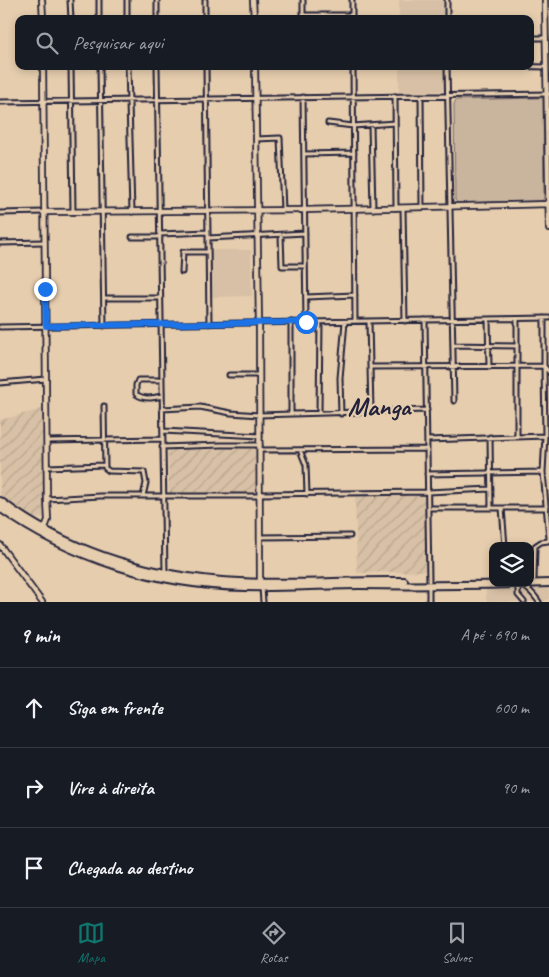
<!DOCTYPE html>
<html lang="pt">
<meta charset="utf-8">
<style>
:root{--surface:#171b24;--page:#20242c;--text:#f1f3f6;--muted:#9ea1a6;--line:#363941;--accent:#0f766e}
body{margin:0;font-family:Caveat,sans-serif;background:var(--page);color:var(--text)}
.controls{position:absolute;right:15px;bottom:15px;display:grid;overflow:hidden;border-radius:10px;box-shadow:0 2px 8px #0003}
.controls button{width:45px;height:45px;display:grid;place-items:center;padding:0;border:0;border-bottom:1px solid var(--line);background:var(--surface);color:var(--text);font:25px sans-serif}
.stop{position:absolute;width:15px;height:15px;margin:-11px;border:4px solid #1a73e8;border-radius:50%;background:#fff}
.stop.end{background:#1a73e8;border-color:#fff;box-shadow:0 1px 5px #0008}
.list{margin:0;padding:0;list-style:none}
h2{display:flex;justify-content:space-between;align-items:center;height:65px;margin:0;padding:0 20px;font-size:21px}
h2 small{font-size:16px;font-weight:400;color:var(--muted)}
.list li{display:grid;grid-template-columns:32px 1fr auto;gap:15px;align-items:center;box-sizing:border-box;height:80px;padding:0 20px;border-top:1px solid var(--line)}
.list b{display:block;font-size:19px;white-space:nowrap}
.list em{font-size:16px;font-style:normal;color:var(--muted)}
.icon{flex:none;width:28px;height:28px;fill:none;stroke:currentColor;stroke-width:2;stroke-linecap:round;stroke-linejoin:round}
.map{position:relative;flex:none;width:549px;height:602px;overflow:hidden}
.search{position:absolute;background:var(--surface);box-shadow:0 2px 8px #0003;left:15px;right:15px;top:15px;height:55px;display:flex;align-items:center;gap:12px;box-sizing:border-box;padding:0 18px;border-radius:10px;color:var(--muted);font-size:19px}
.sheet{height:305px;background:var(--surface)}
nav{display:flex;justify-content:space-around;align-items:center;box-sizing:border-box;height:70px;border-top:1px solid var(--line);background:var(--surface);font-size:14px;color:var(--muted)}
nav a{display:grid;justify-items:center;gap:2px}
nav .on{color:var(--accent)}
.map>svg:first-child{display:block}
.built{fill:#d7c0a5}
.industrial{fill:url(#industrial-furrows)}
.pitch{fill:#c9b49d;stroke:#766b6c}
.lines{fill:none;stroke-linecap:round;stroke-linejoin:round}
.street-casing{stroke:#22223b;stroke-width:7}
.secondary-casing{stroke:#22223b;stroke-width:8}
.highway-casing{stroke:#22223b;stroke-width:10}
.street{stroke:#e6cdae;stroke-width:3}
.secondary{stroke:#e6cdae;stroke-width:4.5}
.highway{stroke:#e6cdae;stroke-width:6}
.route{stroke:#1a73e8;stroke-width:6}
.labels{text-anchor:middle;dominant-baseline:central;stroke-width:4.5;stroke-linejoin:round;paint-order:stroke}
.district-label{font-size:26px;font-weight:bold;fill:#22223b;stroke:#e6cdae}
</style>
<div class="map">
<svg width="549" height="602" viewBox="0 0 549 602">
<defs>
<pattern id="industrial-furrows" width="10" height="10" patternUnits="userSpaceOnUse" patternTransform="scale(1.25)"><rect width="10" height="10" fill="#d7c0a5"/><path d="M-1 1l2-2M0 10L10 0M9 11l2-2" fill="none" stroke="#b8a58f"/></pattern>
</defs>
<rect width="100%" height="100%" fill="#e6cdae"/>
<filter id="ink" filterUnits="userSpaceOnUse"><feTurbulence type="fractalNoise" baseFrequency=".02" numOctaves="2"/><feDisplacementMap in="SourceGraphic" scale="10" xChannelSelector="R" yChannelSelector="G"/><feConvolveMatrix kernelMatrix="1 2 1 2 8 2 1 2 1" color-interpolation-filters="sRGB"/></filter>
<g filter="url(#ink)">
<path class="built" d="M399,0H444V19H399Z
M399,66H445L446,91L399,92Z
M211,250H251L252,296L211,297Z
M549,579V599L542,602H488L486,599L485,582Z"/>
<path class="industrial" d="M42,409L44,517L35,519L0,496V420Z
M256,449V493L218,495L169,493L168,450Z
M426,495L427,571L357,573L355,496Z"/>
<path class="pitch" d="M536,98H543L544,198L542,201L458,203L455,200L454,104L456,100Z"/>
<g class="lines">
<g class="street-casing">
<path id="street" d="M70,0L71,19
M99,0V19
M127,0V19
M157,0V19
M205,0V19
M303,0V19
M352,0V19
M303,15H352
M447,19V0
M530,38H546
M71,66L73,212
M100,66L104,326
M128,66L132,212
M157,66L165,573
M206,66L209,324
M353,66L355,321
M447,66L454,401
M506,66L546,67
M395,96L396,208
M421,96L422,207
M303,97L306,322
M0,102L549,94
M328,123L353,126L395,123
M371,125L373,209
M256,139L280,138L283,210
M304,154L354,153
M403,208L405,321
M0,213L44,212
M160,234L208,232
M281,235L282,266H305
M132,237H160
M208,238L305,233
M0,243L44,242
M182,272L183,252H208
M306,297L355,295
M104,298H160
M544,318V366L549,372
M488,319L489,367
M425,320L429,581
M369,321L371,412
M291,322V414
M0,327L549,318
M453,345L517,346
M370,367L544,366L545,436L543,472L549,538
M229,375H259
M162,380H138L136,385V394C144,400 153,398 162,396
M0,383L46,379
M104,406L105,468L109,471L144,472L146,483L143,496
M162,409L200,407L231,413L259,415L427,410
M319,413L320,322
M341,414L340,378L345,322
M163,431L260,436
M490,437L491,508
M517,437V319
M427,440L545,436
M47,441L162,439
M162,447L221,445H260
M260,450L427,449
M300,450L306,465L307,494
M47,467L105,465
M427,474L543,472
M260,494L428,492L491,489
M47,499L100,496H260
M429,508H547
M502,508L505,546
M260,537L350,536
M534,579L535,546L541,542L548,541L549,539
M518,584V595L524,602
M429,585V602
M521,585C528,588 535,596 539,602
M262,588L263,602"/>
</g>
<g class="secondary-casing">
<path id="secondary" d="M42,0L43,19
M253,0L254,19
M545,0L549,229
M43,66L47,499L48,520L44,530
M255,66L259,323L260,582
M45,212L304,210L549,204
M0,545L42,602"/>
</g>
<g class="highway-casing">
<path id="highway" d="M0,501C65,550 142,574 222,581C282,586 344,580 404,581
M0,508C71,559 158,585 245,587C283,588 321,585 359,585C422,586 486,585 549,583"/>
</g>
<use href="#street" class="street"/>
<use href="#secondary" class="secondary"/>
<use href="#highway" class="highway"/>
</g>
</g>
<g class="lines" filter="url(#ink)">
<path class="route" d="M45,289L46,326L306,322"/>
</g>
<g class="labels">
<g class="district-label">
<text x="379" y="406">Manga</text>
</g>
</g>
</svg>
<div class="controls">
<button><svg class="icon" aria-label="layers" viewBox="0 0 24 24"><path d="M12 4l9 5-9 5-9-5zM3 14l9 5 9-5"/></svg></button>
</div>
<div class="stop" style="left:306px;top:322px"></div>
<div class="stop end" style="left:45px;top:289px"></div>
<div class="search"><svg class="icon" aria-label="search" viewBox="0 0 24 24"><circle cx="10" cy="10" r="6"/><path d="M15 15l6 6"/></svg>Pesquisar aqui</div>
</div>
<section class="sheet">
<h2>9 min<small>A pé · 690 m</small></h2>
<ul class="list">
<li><svg class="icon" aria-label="ahead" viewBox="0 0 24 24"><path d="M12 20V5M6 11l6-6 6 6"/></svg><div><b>Siga em frente</b></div><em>600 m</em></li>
<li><svg class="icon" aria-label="right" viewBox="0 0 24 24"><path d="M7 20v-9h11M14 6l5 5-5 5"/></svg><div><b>Vire à direita</b></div><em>90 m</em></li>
<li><svg class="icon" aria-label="arrive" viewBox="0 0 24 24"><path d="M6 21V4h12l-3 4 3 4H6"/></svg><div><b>Chegada ao destino</b></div></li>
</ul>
</section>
<nav>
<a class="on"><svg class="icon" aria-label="map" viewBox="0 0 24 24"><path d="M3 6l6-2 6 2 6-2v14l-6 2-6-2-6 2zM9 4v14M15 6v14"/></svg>Mapa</a>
<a><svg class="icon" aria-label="directions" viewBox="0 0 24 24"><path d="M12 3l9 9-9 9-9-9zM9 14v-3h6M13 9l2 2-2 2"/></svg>Rotas</a>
<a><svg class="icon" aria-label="saved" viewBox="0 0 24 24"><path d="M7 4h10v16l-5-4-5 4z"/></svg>Salvos</a>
</nav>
